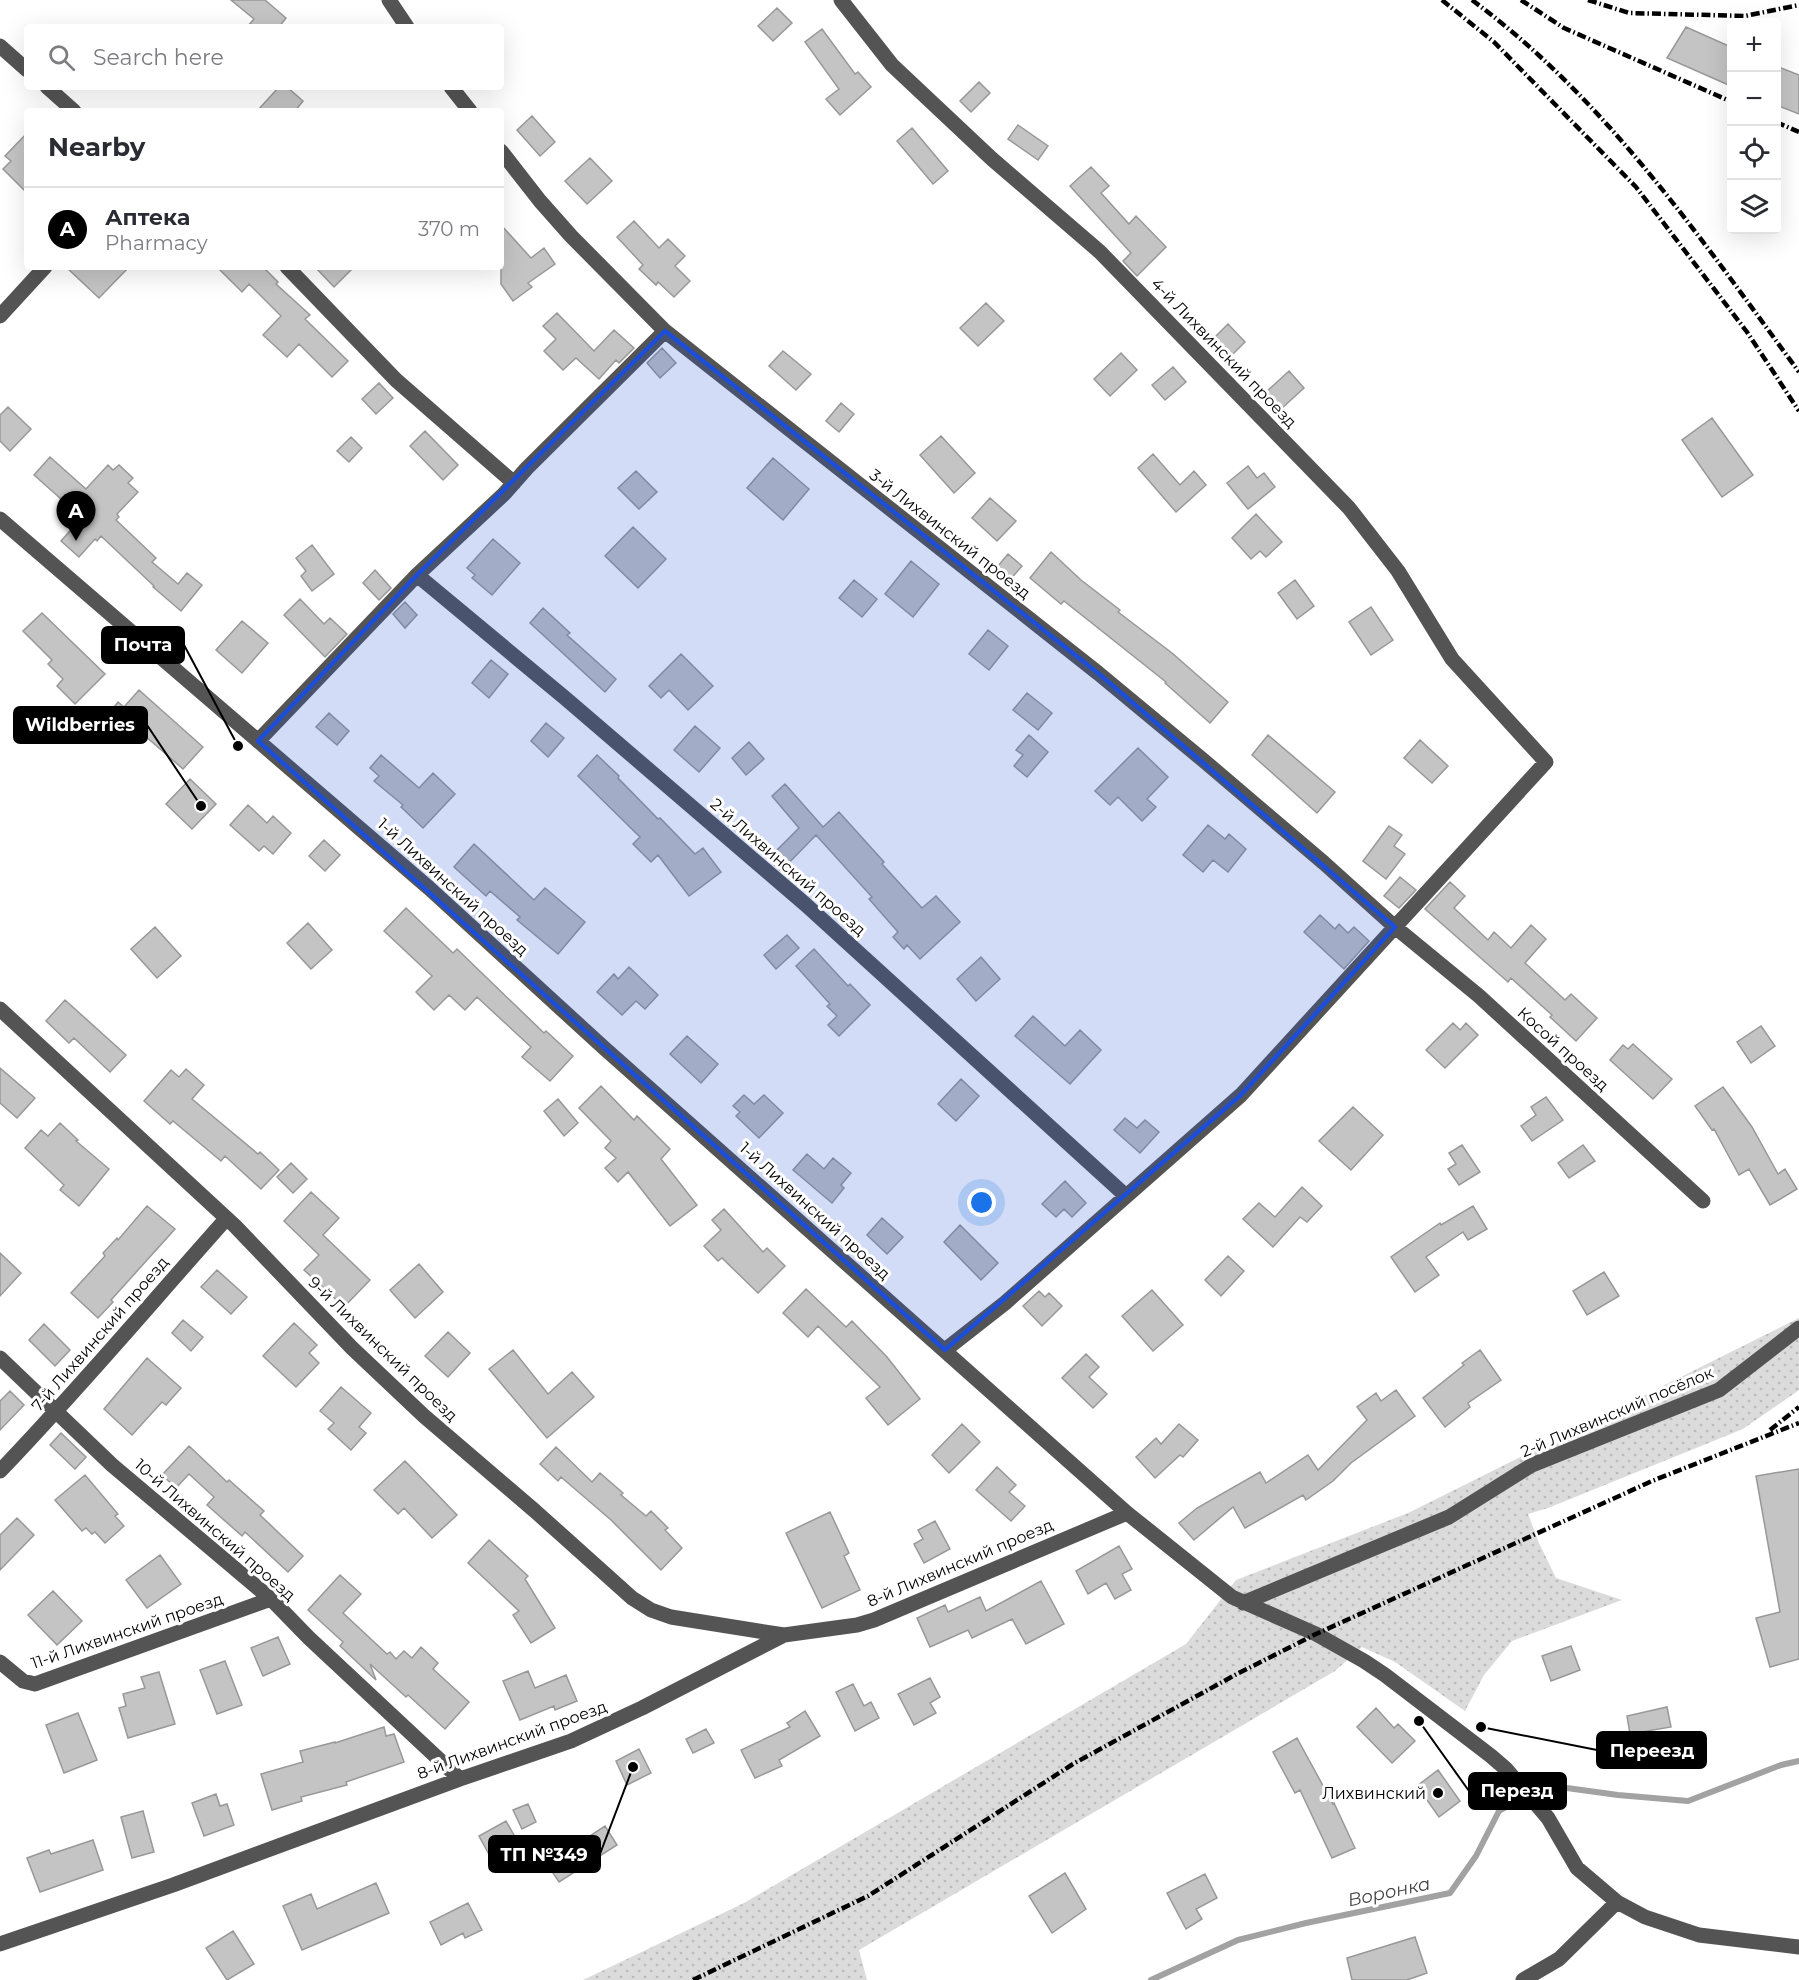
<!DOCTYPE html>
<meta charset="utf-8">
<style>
:root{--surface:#fff;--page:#f7f7f7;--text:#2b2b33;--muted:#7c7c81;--line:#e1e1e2;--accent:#000}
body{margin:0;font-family:Montserrat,sans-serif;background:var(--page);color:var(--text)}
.controls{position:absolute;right:18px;top:18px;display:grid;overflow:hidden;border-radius:6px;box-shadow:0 6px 24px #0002}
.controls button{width:54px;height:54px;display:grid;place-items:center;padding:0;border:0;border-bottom:2px solid var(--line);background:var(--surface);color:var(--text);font:30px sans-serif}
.you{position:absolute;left:982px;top:1203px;width:21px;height:21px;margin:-15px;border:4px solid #fff;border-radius:50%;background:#1a73e8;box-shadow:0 0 0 9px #1a73e833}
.badge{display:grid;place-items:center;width:39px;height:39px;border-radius:50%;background:var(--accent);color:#fff;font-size:20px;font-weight:700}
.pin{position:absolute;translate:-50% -50px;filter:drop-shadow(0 2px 3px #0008)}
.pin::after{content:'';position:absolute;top:32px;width:21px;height:18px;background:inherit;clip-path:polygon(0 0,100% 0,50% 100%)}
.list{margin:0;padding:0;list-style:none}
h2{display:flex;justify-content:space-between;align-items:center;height:78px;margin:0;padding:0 24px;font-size:26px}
h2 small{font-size:20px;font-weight:400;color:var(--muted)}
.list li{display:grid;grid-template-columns:39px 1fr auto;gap:18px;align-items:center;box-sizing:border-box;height:84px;padding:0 24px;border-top:2px solid var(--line)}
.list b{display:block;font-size:22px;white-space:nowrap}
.list p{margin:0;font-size:20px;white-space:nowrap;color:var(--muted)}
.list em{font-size:20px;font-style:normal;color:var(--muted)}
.icon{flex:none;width:33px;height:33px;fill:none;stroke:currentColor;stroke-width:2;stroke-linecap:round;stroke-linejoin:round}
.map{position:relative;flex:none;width:1799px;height:1980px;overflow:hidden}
.search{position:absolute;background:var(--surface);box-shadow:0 6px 24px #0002;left:24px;top:24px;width:480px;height:66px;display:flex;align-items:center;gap:15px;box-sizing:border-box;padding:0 21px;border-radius:6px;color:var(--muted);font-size:22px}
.panel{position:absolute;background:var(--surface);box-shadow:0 6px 24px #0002;left:24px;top:108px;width:480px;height:162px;border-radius:6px}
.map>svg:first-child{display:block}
.grass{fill:url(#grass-dots)}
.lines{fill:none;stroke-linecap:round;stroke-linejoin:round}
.stream{stroke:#a2a2a2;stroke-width:6}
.building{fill:#c4c4c4;stroke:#989898;stroke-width:1.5}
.minor{stroke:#545454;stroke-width:15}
.rail{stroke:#000;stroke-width:4.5;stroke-dasharray:9 3 1.5 3;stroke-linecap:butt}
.marked{fill:#1d4ed8;fill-opacity:0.2;stroke:#1d4ed8;stroke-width:4.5;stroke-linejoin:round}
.poi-dot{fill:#000;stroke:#fff;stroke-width:2}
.labels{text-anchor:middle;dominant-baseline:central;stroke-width:6;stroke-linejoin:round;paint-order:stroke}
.street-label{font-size:16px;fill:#000;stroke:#fff}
.poi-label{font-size:16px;fill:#000;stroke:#fff;text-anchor:end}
.water-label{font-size:18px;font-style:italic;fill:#434343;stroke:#fff}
.leader{fill:none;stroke:#000;stroke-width:2}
.callout-dot{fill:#000;stroke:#fff;stroke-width:2}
.callout{fill:#000;stroke:#000;stroke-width:2}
.callout-label{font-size:18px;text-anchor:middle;font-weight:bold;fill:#fff}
</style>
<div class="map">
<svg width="1799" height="1980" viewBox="0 0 1799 1980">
<defs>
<pattern id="grass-dots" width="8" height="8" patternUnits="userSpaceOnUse" patternTransform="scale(1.5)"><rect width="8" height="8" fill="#dbdbdb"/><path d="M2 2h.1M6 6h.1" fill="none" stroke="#bababa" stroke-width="1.8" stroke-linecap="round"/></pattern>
</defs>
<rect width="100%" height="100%" fill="#fff"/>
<path class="grass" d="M1799,1318V1390L1743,1429L1548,1508L1528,1514L1539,1543L1556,1578L1622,1600L1512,1641L1484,1675L1465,1711L1395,1662L1362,1647L1335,1671L859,1950L867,1980H583L744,1903L1186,1644L1236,1580L1408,1513Z"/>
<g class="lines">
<path class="stream" d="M1151,1980L1238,1940L1306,1923L1450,1893L1476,1856L1499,1811L1545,1785L1618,1795L1688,1801L1781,1765L1799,1761"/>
</g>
<path class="building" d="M231,0H265L286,18L279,27H247L254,19Z
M777,8L792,23L773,41L758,26Z
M1686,27L1731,47V86L1667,58Z
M822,29L855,74L858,72L871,87L840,115L826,99L839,89L805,42Z
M1776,66L1799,75V114L1776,105Z
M979,82L990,93L971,112L960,101Z
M279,87H287L303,101L295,111H257Z
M532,116L555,142L540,156L517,130Z
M1018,125L1048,146L1038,160L1008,139Z
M912,128L948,171L933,184L897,141Z
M27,133V193L3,169L11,161L5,156Z
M590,158L612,181L587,204L565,181Z
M1091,167L1109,186L1101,193L1129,224L1136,216L1166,247L1137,276L1123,261L1131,253L1070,186Z
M634,221L659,248L668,239L685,256L675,266L690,281L674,297L658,282L656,285L639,269L643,265L617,237Z
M501,225L531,258L544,248L555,264L528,283L532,287L513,301L501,284Z
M66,267H129L99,298Z
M217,267H267L265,269L278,282L276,284L310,315L305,319L348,361L332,377L299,344L287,357L263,335L281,316L249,284L242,292Z
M315,267H354L334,287Z
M986,303L1004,321L978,346L960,328Z
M557,313L594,351L614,330L634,348L619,363L616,360L599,379L576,358L563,370L544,351L556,339L543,326Z
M1228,324L1245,342L1232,355L1215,337Z
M662,348L676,363L660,378L647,363Z
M783,351L811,374L796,390L769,366Z
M1121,353L1137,370L1110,396L1094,379Z
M1173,367L1186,382L1165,400L1152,385Z
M1289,371L1304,388L1280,410L1265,393Z
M379,383L393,398L376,414L362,399Z
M841,403L854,414L839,432L826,421Z
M8,407L31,429L10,451L0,441V415Z
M1712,418L1753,475L1722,497L1682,440Z
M425,431L458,465L443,480L410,446Z
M941,436L975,473L954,493L920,455Z
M351,437L362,448L349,462L337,451Z
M1153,454L1180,485L1194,471L1206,485L1176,512L1138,468Z
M50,457L86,489L108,465L113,470L119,465L133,478L128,483L138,492L117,514L119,517L116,520L156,558L152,562L178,584L187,573L202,585L181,611L153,587L154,586L101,536L97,541L95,539L79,557L61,541L77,523L65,512L70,507L34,475Z
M773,458L809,489L783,520L747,488Z
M1248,466L1257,478L1264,473L1275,487L1248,509L1227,483Z
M636,471L657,492L639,509L618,488Z
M990,498L1016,521L997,541L972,518Z
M1256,514L1282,542L1266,557L1260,551L1251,559L1232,538Z
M633,527L666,559L638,588L605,556Z
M493,539L520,563L492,595L472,578L475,575L467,568Z
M312,545L334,574L312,591L301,576L306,571L296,558Z
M1051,552L1081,580L1120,610L1118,612L1172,653L1228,702L1210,723L1165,683L1166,682L1064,601L1061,604L1030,578Z
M1008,554L1022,566L1007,583L993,572Z
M911,561L939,584L913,617L885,594Z
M375,570L391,588L379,600L363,583Z
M854,580L877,599L862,617L839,598Z
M1295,580L1314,606L1297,619L1278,593Z
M300,599L324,624L330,618L347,634L325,657L284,615Z
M405,602L417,615L405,628L393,614Z
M1371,607L1393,640L1371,655L1349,622Z
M543,608L570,633L567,635L616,679L605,692L530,623Z
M42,613L105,674L75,704L57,686L63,679L48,664L52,660L23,631Z
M242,621L268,643L242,673L216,650Z
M988,630L1008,646L989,670L969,654Z
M681,654L713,686L688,710L669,690L661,698L649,686Z
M491,660L508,674L489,698L472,683Z
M139,690L203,747L183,769L144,735L138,742L107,716L118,702L124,707Z
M1027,693L1052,713L1038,730L1013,710Z
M329,713L349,731L337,745L316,727Z
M546,723L564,738L548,757L531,741Z
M695,726L720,748L699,772L674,750Z
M1029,735L1048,752L1027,777L1014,766L1023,755L1016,750Z
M1268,735L1335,792L1317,813L1252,755Z
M1420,740L1448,766L1432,783L1404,758Z
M749,742L764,759L746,775L732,758Z
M1138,748L1168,777L1147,799L1156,807L1142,821L1118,797L1110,805L1095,791Z
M381,755L419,788L433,773L455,794L423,828L401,807L403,805L374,781L379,776L370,768Z
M597,755L619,776L618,778L658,819L660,818L695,854L703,848L721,872L689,896L658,855L651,862L633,844L640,837L578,776Z
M190,779L216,804L192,829L166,804Z
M785,784L823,827L839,812L884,862L882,864L922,908L936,896L960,922L920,959L907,945L904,949L893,937L898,932L869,899L872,897L816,835L781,871L768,859L799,828L772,796Z
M248,805L267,823L273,816L291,833L273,854L264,846L259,851L230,825Z
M1208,825L1225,839L1229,834L1246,849L1228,872L1213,860L1203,872L1183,855Z
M1389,826L1402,835L1394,846L1405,854L1386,879L1363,861Z
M324,840L340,855L325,871L309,856Z
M474,844L534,900L545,888L585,922L558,954L517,920L520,917L490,891L486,896L454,867Z
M1400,877L1416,890L1399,908L1384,896Z
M1450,882L1465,896L1454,908L1488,940L1494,932L1511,948L1531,925L1546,939L1525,963L1565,1000L1571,994L1597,1018L1576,1041L1550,1017L1552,1015L1511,978L1508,982L1425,909Z
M406,908L453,953L457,949L544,1033L546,1031L573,1056L550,1081L522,1057L531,1047L477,997L465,1010L449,995L434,1010L416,992L432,976L384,931Z
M1320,915L1335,929L1339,924L1348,933L1354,927L1369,941L1344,969L1304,932Z
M308,923L332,950L311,969L287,943Z
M155,927L181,956L157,978L131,949Z
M787,935L799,948L776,969L764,955Z
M814,949L848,986L850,984L870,1005L839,1036L828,1025L837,1016L827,1006L830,1004L796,966Z
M981,957L1000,979L976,1001L957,979Z
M629,967L658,995L645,1009L636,1001L622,1015L597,992L614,974L618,979Z
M65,1000L126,1055L110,1072L74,1038L69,1043L46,1021Z
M1033,1016L1065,1046L1080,1030L1101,1050L1070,1084L1015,1036Z
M1453,1023L1460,1030L1466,1023L1478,1035L1445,1068L1426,1050Z
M1761,1026L1775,1046L1751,1063L1737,1042Z
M687,1036L718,1064L701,1083L670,1054Z
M1633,1044L1672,1079L1653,1099L1610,1060L1623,1045L1628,1049Z
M0,1068L35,1098L17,1118L0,1103Z
M186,1069L204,1085L192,1099L258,1154L260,1152L279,1170L261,1189L225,1156L221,1161L173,1121L170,1124L144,1101L171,1070L179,1077Z
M961,1079L979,1096L956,1121L938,1104Z
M601,1086L634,1120L637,1116L670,1149L661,1159L697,1205L670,1226L628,1172L618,1182L605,1168L616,1158L605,1148L611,1141L579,1108Z
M1723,1087L1752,1127L1778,1174L1785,1169L1797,1189L1770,1205L1749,1169L1739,1175L1714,1129L1712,1130L1695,1106Z
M744,1095L754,1104L764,1095L783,1113L759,1138L736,1116L740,1112L733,1106Z
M1546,1097L1563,1120L1532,1141L1521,1126L1536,1115L1531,1107Z
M558,1099L578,1123L564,1136L544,1111Z
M1353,1107L1383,1135L1351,1170L1319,1141Z
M1125,1118L1137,1128L1145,1120L1159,1132L1140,1153L1114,1130Z
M60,1123L78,1140L76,1141L109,1169L79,1206L60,1190L64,1185L25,1148L41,1130L48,1136Z
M1462,1145L1480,1172L1459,1185L1448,1169L1456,1164L1449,1153Z
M1583,1145L1595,1161L1569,1178L1558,1163Z
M807,1154L824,1169L833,1158L851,1173L841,1185L844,1188L832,1203L793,1170Z
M291,1163L307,1179L293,1193L277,1177Z
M1065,1181L1086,1203L1072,1217L1064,1209L1056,1217L1042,1204Z
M1302,1187L1322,1206L1307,1222L1300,1217L1273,1247L1243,1219L1259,1203L1275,1217Z
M311,1192L339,1218L323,1235L370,1280L344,1307L304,1270L319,1255L284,1221Z
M147,1206L175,1229L111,1300L113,1302L98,1318L71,1293L105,1256L103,1253L117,1238L118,1240Z
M1473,1206L1487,1229L1468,1240L1463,1232L1426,1257L1439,1275L1415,1292L1391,1257L1440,1223L1441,1225Z
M724,1209L763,1252L767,1248L785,1266L758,1293L722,1258L718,1261L704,1246L721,1230L712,1220Z
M882,1218L903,1237L887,1254L867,1235Z
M960,1225L998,1263L981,1280L944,1242Z
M0,1253L21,1273L0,1296Z
M1228,1256L1244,1271L1221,1296L1205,1280Z
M419,1264L443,1292L415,1318L390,1290Z
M217,1270L247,1297L231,1314L201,1287Z
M1604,1272L1619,1296L1587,1315L1573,1291Z
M806,1289L846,1327L852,1321L887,1357L920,1399L888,1425L866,1398L880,1387L818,1326L808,1337L783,1313Z
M1152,1290L1183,1325L1153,1351L1122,1316Z
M1039,1291L1045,1297L1049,1293L1062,1306L1042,1326L1023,1306Z
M183,1320L203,1337L191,1351L172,1333Z
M294,1323L317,1345L309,1353L319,1363L296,1387L263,1356Z
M44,1324L70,1350L55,1366L29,1340Z
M448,1332L470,1353L448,1377L425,1356Z
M513,1350L548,1394L572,1372L594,1397L547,1438L489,1369Z
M1480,1350L1501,1380L1468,1403L1470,1407L1445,1427L1423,1398L1464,1365L1462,1363Z
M1086,1354L1099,1367L1089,1377L1107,1394L1093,1408L1062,1378Z
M147,1358L181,1388L166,1405L162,1402L132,1435L104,1409Z
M341,1387L371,1413L359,1427L366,1433L351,1450L328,1429L334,1423L320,1411Z
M1396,1390L1415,1416L1351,1463L1333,1481L1306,1500L1303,1495L1245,1528L1233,1507L1194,1540L1179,1523L1197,1508L1260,1472L1266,1483L1308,1455L1318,1470L1367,1420L1357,1407L1376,1393L1381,1401Z
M10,1391L24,1405L0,1430V1401Z
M962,1424L980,1442L949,1473L932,1455Z
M1179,1424L1198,1440L1183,1457L1180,1455L1155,1478L1136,1457L1156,1438L1161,1444Z
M61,1433L86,1457L75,1469L50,1445Z
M189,1446L227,1482L229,1480L264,1511L260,1515L303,1556L288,1572L245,1532L242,1536L207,1505L214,1497L189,1474L176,1488L162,1475Z
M556,1447L592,1482L600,1473L623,1493L621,1495L646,1516L651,1511L668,1528L665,1530L682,1548L661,1570L611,1520L561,1477L558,1481L540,1464Z
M405,1461L457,1515L432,1538L404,1508L398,1514L374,1490Z
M997,1467L1016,1485L1009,1492L1025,1506L1011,1521L976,1490Z
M1799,1469V1659L1770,1667L1756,1618L1780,1612L1756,1476Z
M85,1475L118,1514L115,1516L124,1526L105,1543L95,1532L92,1534L86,1528L82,1531L55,1500Z
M830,1512L849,1553L844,1556L860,1590L822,1608L786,1533Z
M17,1518L34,1535L0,1570V1535Z
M935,1521L950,1549L924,1563L914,1544L923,1539L918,1530Z
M489,1540L528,1576L525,1579L555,1628L531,1643L513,1615L519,1611L468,1563Z
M1119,1546L1132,1569L1122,1574L1131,1590L1115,1599L1106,1583L1088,1594L1076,1571Z
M160,1555L181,1584L147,1608L126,1580Z
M340,1575L361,1594L343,1613L387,1654L390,1652L396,1659L404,1651L412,1658L421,1647L438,1663L433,1669L469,1702L445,1729L408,1695L406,1697L370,1664L376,1680L340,1646L343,1642L308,1610Z
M1041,1581L1064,1624L1026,1644L1012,1619L972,1638L968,1630L930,1647L917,1618L945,1605L948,1612L980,1597L986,1611Z
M53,1591L82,1621L57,1645L28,1615Z
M278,1637L290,1664L263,1676L251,1648Z
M1571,1646L1580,1670L1551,1681L1542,1656Z
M225,1661L242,1705L217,1714L200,1670Z
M528,1671L535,1688L566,1675L577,1701L555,1710L554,1706L520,1720L503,1681Z
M159,1672L175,1724L128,1738L119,1708L126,1706L123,1694L145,1688L141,1677Z
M930,1678L940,1697L930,1703L936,1713L914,1725L898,1694Z
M853,1684L864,1706L871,1702L879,1718L855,1731L836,1692Z
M1667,1707L1671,1727L1630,1734L1627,1716Z
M1376,1708L1394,1728L1398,1724L1415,1741L1392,1763L1357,1727Z
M805,1711L820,1736L779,1760L782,1766L755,1778L741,1750L790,1727L787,1723Z
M78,1713L97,1760L64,1773L46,1725Z
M384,1727L386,1736L394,1734L404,1762L346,1782L347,1785L301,1797L302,1801L272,1810L261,1774L303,1762L300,1751L335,1742V1743Z
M706,1729L714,1743L693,1753L686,1739Z
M1297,1738L1333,1804L1334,1803L1355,1848L1332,1858L1300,1790L1295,1793L1273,1752Z
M639,1749L651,1773L627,1785L616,1761Z
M1438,1770L1460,1801L1439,1817L1417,1786Z
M216,1794L220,1806L227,1804L234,1825L204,1836L192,1803Z
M528,1804L536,1822L522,1829L513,1810Z
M143,1811L154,1852L132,1858L121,1817Z
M506,1821L524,1853L497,1869L479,1836Z
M605,1826L617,1845L559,1882L547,1864Z
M93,1840L103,1870L40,1892L27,1858L49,1850L51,1854Z
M1065,1873L1086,1909L1052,1933L1029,1896Z
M1205,1874L1217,1898L1196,1909L1202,1919L1186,1929L1167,1893Z
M376,1883L389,1913L302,1950L283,1906L311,1894L317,1909Z
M468,1903L482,1930L465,1938L463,1933L441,1945L430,1922Z
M233,1931L254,1964L227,1980L206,1948Z
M1415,1937L1427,1973L1407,1980H1352L1347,1958Z"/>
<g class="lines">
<path class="minor" d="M389,0L407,27
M841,0L892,65L992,159L1100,252L1349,508L1398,571L1452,659L1546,762L1241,1095L1005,1303L945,1350
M0,46L27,70
M47,87L74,111
M451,87L470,111
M501,151L540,201L571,236L665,331L1098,673L1203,760L1324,863L1395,927L1479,996L1703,1201
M287,267L396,380L514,483
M0,316L45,267
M0,519L429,888L603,1047L1127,1513L1232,1597L1316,1634L1364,1661L1385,1675L1491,1756L1506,1769L1548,1818L1577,1868L1617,1902L1645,1917L1699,1935L1799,1947
M417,575L565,698L805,904L1126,1196
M258,741L417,575L504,494L527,468L665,331
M0,1009L235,1226L352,1348L424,1416L535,1511L632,1598L651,1610L671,1617L784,1635
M0,1358L112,1465L271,1599L309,1638L460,1779
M0,1471C78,1390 151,1303 226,1219
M1243,1603L1449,1517L1532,1465L1719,1390L1799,1328
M0,1662L23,1681L35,1684L271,1599
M0,1944L173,1885L460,1779L571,1741L642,1708L784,1635L857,1625L874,1620L1127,1513
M1523,1980L1559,1959L1617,1902"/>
<path class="rail" d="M1442,0L1494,42L1636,187L1747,332L1799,411
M1472,0C1606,99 1701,239 1799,372
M1521,0L1564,28L1732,102
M1588,0L1629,13L1745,16L1799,5
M1776,122L1799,132
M1770,1430L1799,1407
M693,1980L868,1896L1073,1764L1235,1675L1316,1634L1652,1481L1799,1423"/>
</g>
<path class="marked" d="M665,331L1098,673L1395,927L1241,1095L945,1350L258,741L417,575Z"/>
<circle class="poi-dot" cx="1438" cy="1793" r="6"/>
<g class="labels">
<g class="street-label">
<text transform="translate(1224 353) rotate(46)">4-й Лихвинский проезд</text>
<text transform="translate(950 534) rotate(38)">3-й Лихвинский проезд</text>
<text transform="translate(788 867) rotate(41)">2-й Лихвинский проезд</text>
<text transform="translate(453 887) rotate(42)">1-й Лихвинский проезд</text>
<text transform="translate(1563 1049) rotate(42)">Косой проезд</text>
<text transform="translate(815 1211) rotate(42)">1-й Лихвинский проезд</text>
<text transform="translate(100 1334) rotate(-49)">7-й Лихвинский проезд</text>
<text transform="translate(383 1349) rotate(44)">9-й Лихвинский проезд</text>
<text transform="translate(1617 1412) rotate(-23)">2-й Лихвинский посёлок</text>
<text transform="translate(215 1530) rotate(41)">10-й Лихвинский проезд</text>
<text transform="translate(960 1563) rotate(-23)">8-й Лихвинский проезд</text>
<text transform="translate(127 1631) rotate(-19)">11-й Лихвинский проезд</text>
<text transform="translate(512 1740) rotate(-20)">8-й Лихвинский проезд</text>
</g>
<g class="poi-label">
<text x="1426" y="1793">Лихвинский</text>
</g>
<g class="water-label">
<text transform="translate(1389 1892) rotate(-12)">Воронка</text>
</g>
</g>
<path class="leader" d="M238 746L184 645M201 806L147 725M1481 1727L1597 1750M1419 1721L1469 1791M633 1767L600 1854"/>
<g class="callout-dot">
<circle cx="238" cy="746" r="6"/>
<circle cx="201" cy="806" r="6"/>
<circle cx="1481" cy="1727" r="6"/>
<circle cx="1419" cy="1721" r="6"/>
<circle cx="633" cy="1767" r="6"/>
</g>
<g class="callout">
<rect x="102" y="627" width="82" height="36" rx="6"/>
<rect x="14" y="707" width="133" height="36" rx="6"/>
<rect x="1597" y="1732" width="109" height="36" rx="6"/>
<rect x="1469" y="1773" width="97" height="36" rx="6"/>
<rect x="489" y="1836" width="111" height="36" rx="6"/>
</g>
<g class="callout-label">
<text x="143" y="651">Почта</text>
<text x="80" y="731">Wildberries</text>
<text x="1652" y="1757">Переезд</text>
<text x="1517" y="1797">Перезд</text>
<text x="544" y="1861">ТП №349</text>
</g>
</svg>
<div class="controls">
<button>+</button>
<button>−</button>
<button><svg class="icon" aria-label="locate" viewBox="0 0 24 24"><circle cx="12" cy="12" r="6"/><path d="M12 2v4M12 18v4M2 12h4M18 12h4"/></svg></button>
<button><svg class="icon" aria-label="layers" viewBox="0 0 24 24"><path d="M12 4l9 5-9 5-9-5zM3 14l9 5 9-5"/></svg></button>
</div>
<div class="you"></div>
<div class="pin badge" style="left:76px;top:541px">A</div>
<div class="search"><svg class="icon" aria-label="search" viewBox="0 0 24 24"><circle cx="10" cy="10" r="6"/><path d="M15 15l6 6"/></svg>Search here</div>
<section class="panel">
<h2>Nearby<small></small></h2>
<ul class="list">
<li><span class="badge">A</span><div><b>Аптека</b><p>Pharmacy</p></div><em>370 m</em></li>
</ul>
</section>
</div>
